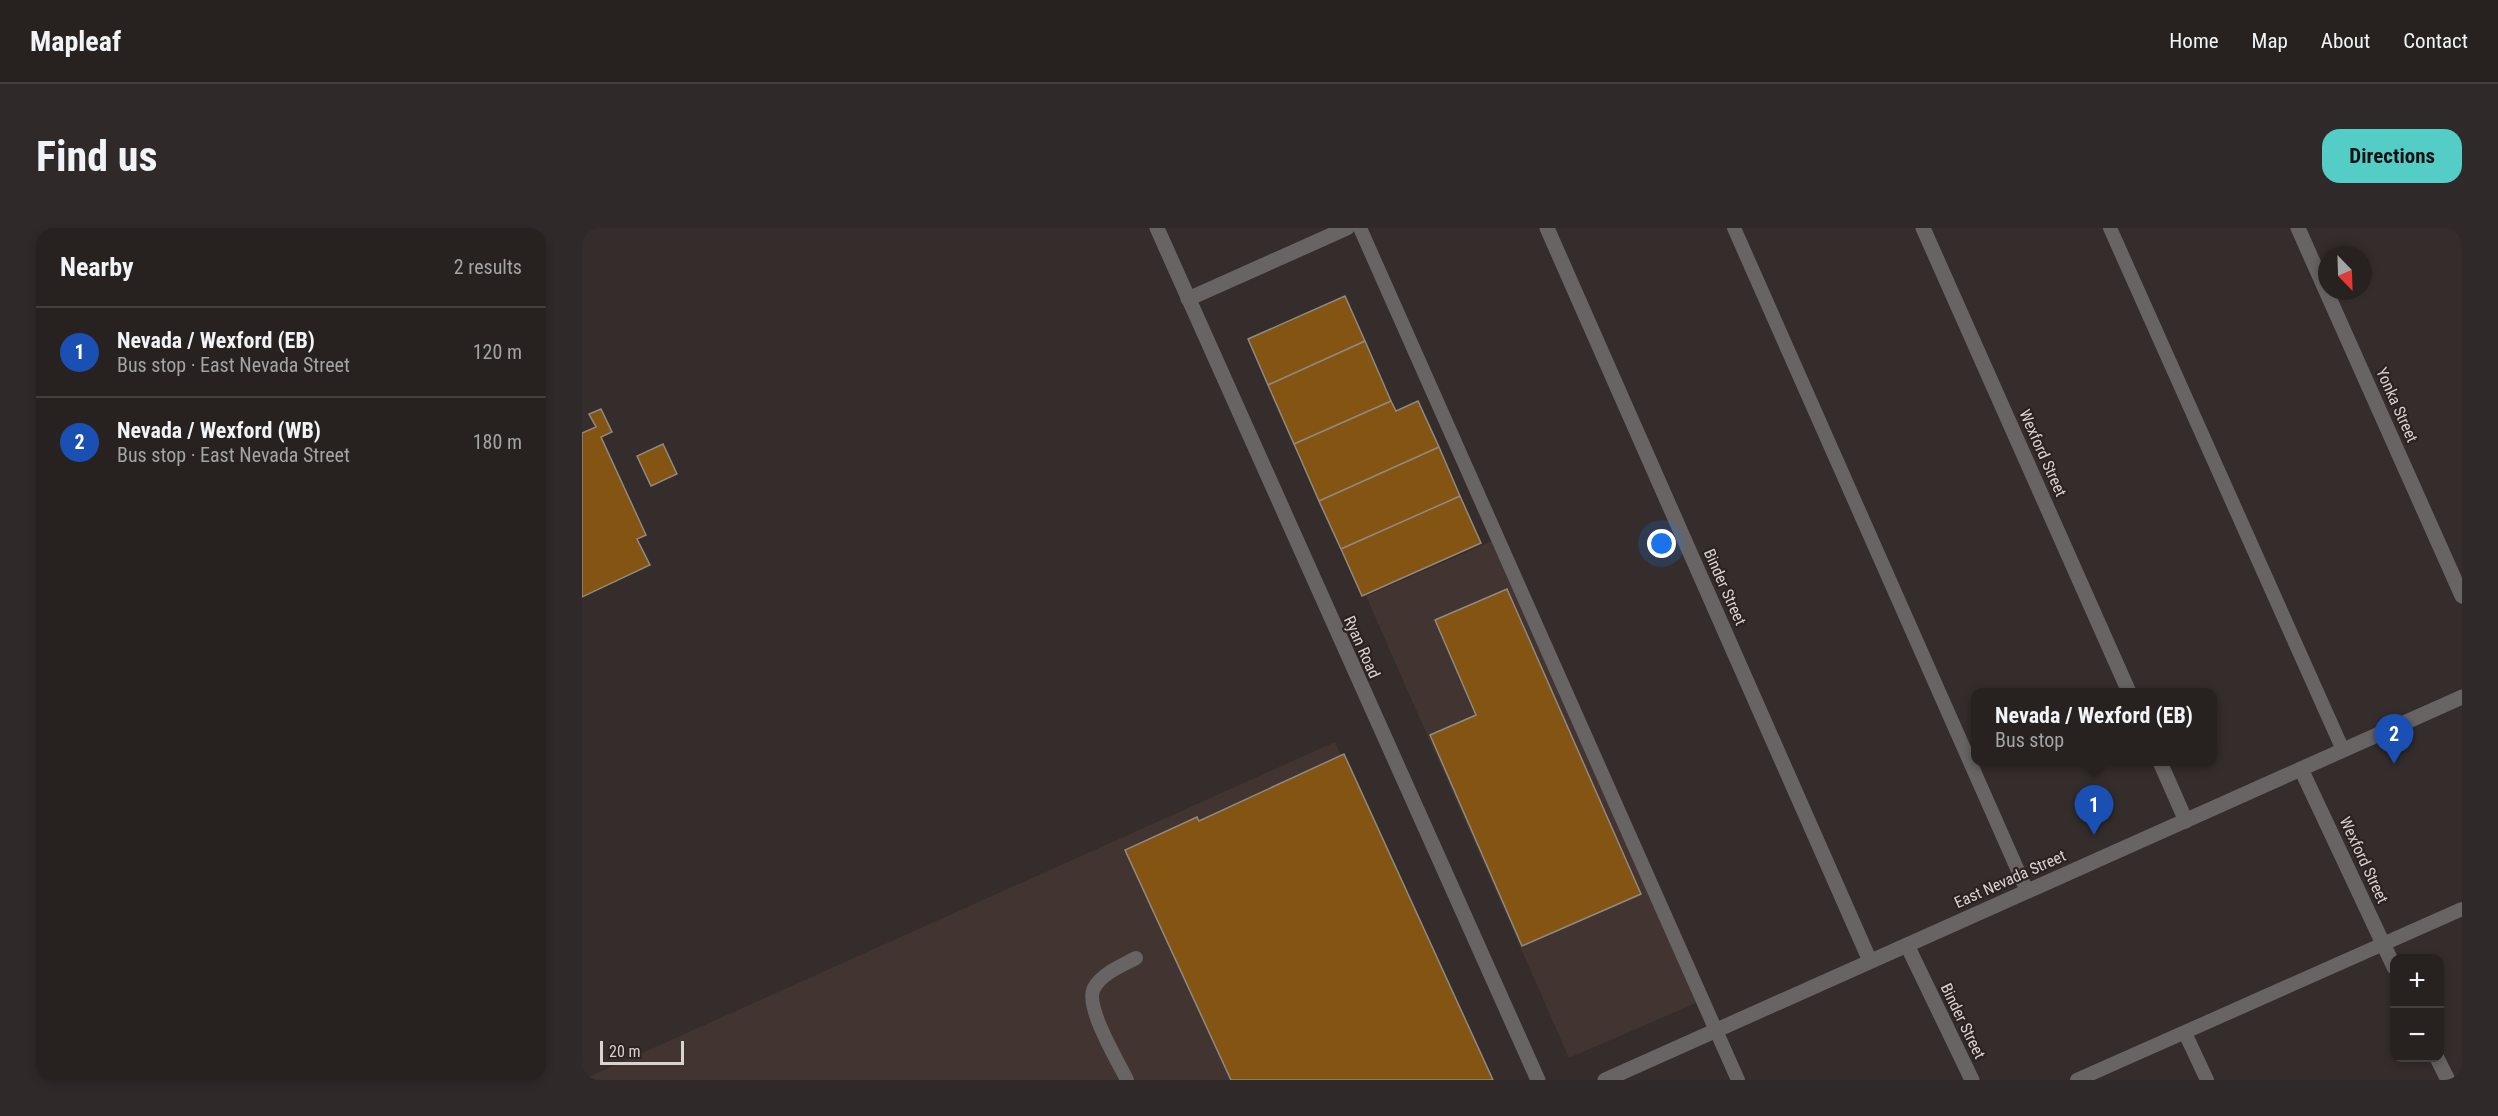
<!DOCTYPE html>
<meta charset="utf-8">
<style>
:root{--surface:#272220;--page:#2f2a29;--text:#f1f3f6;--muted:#a4a4a5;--line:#433f3e;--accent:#54cdc7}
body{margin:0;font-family:"Roboto Condensed",sans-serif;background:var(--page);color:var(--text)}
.controls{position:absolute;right:18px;bottom:18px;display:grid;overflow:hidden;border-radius:12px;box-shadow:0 3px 9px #0003}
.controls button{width:54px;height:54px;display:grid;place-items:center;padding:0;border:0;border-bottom:2px solid var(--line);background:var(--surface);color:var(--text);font:30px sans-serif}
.compass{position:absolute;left:1736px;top:18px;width:54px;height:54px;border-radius:50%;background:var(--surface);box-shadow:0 3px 9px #0003;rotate:157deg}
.scale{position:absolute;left:18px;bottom:15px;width:84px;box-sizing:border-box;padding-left:6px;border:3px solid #d8d3d1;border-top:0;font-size:16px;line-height:21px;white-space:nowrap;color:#d8d3d1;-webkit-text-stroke:4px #2a2321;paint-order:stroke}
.you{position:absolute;left:1080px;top:316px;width:21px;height:21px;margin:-15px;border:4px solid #fff;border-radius:50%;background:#1a73e8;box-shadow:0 0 0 9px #1a73e833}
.badge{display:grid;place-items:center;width:39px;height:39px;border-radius:50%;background:var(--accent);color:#fff;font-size:20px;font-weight:700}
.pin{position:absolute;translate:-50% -50px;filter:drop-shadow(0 2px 3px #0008)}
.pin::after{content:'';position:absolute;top:32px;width:21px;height:18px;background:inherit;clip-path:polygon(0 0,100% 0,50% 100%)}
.popup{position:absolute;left:1389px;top:460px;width:246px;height:78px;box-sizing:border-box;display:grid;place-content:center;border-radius:12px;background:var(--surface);filter:drop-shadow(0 2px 4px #0005);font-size:20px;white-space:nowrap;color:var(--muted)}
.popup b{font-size:22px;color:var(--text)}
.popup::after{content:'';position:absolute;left:50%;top:100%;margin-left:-12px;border:12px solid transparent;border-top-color:var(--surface)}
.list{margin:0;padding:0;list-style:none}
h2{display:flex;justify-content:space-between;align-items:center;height:78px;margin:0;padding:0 24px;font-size:26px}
h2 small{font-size:20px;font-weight:400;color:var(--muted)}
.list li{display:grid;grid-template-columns:39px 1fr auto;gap:18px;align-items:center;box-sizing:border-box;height:90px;padding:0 24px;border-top:2px solid var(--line)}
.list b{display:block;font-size:22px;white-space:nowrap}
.list p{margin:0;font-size:20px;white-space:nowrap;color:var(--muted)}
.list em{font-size:20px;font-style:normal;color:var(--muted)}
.map{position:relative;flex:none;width:1880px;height:852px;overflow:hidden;border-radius:18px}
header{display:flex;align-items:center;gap:36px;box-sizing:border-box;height:84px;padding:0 30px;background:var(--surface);border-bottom:2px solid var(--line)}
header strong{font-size:28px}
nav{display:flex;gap:33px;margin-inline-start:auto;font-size:21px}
.intro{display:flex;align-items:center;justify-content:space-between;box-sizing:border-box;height:144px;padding:0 36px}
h1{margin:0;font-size:42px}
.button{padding:15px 27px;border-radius:18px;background:var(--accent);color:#111;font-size:21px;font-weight:700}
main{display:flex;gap:36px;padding:0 36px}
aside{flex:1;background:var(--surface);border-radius:18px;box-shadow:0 3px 9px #0003}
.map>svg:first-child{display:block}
.built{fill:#423430}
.building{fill:#845512;stroke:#8f8a83;stroke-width:1.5}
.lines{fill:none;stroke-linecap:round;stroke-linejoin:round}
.service{stroke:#686464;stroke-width:14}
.minor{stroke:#686464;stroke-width:15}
.tertiary{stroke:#686464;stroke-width:15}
.labels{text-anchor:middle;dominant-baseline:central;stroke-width:4.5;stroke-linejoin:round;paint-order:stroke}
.street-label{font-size:16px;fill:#d8d3d1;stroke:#2a2321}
</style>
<header>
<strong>Mapleaf</strong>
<nav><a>Home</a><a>Map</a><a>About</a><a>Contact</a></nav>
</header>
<div class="intro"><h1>Find us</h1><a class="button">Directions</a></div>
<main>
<aside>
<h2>Nearby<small>2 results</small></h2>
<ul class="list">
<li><span class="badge" style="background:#1a4fb4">1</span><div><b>Nevada / Wexford (EB)</b><p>Bus stop · East Nevada Street</p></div><em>120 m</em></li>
<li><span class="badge" style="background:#1a4fb4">2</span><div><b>Nevada / Wexford (WB)</b><p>Bus stop · East Nevada Street</p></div><em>180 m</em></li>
</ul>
</aside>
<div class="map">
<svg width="1880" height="852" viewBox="0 0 1880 852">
<rect width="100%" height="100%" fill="#342d2b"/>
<path class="built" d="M910,313L1114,775L987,830L784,368Z
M753,514L906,852H0Z"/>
<path class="building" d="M763,68L783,113L686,157L666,111Z
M783,113L809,173L712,216L686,157Z
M809,173L814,183L836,173L857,219L737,273L712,216Z
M19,181L30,204L19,209L64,307L55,311L68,337L0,369V205L14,199L7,186Z
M81,216L95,246L69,258L55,228Z
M857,219L878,268L759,321L737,273Z
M878,268L899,315L780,368L759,321Z
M925,361L1059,666L940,718L848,507L894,487L853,392Z
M762,526L911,852H649L543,622L615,589L617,593Z"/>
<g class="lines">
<path class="service" d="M778,0L1156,852
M1152,0L1445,663
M1528,0L1761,522
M1603,805L1625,852
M545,852C536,833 502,778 512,760C520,745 541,737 554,730
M1495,852L1880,681"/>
<path class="minor" d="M965,0L1288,733
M1341,0L1547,464
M1716,0L1880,368
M606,71L765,0
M1578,534L1604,593
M1719,541L1812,739
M1325,717L1390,852
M1855,830L1866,852"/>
<path class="tertiary" d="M575,0L956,852
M1023,852L1880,469"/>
</g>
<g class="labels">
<g class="street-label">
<text transform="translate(1815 177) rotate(66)">Yonka Street</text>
<text transform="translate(1461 225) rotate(66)">Wexford Street</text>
<text transform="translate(1143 359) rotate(66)">Binder Street</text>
<text transform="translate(780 419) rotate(66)">Ryan Road</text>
<text transform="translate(1782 632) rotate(65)">Wexford Street</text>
<text transform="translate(1428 651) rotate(-24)">East Nevada Street</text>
<text transform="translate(1381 793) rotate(64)">Binder Street</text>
</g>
</g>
</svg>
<div class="controls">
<button>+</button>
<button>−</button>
</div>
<svg class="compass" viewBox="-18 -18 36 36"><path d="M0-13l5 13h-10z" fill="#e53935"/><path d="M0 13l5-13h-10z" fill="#a4a4a5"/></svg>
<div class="scale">20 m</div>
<div class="you"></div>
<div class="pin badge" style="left:1512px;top:607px;background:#1a4fb4">1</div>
<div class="popup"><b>Nevada / Wexford (EB)</b>Bus stop</div>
<div class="pin badge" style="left:1812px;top:536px;background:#1a4fb4">2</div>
</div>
</main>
